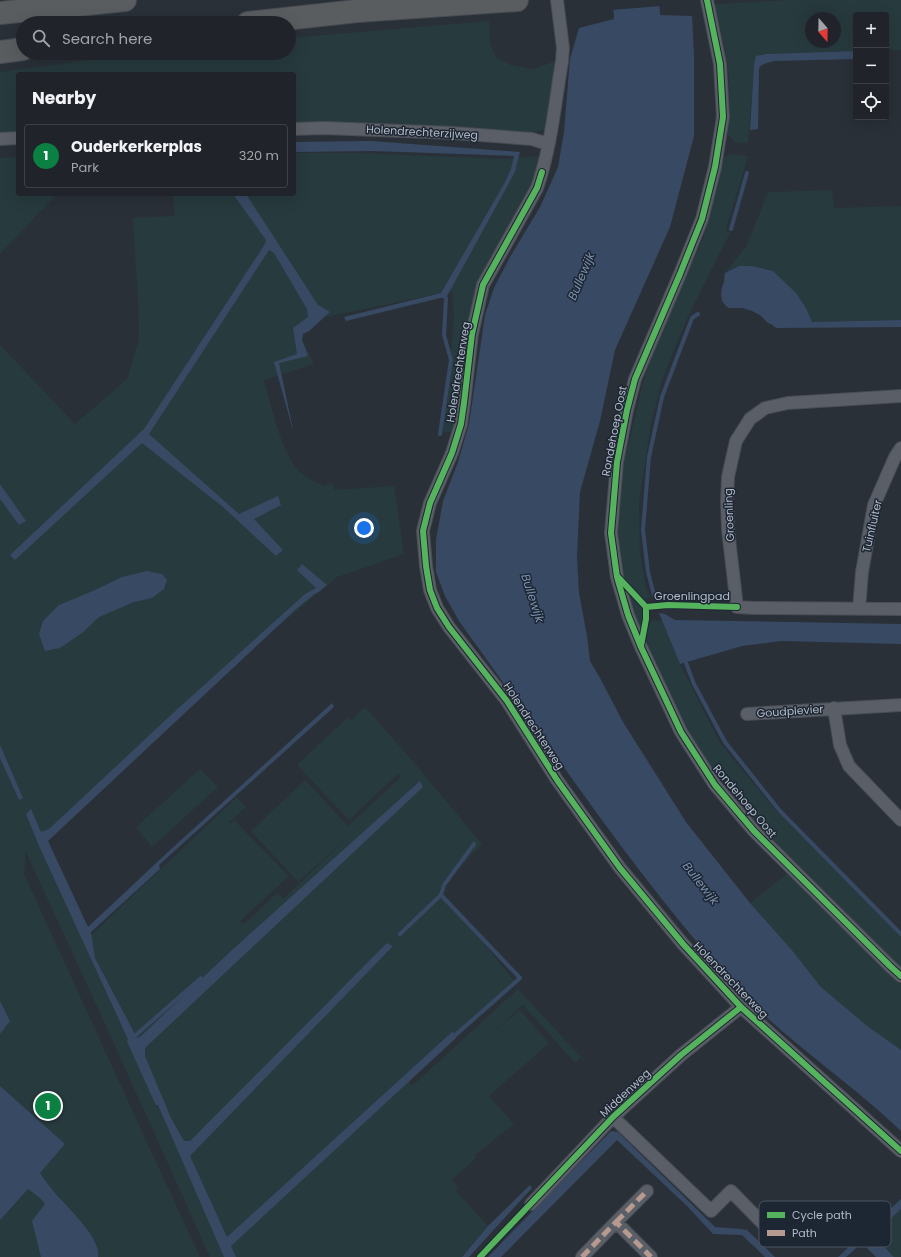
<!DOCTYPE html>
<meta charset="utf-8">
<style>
:root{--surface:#20242a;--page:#2d3036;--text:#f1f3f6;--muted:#a2a4a8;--line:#3d4147;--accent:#0b8043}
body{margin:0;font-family:Poppins,sans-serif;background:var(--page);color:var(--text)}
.controls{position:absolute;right:12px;top:12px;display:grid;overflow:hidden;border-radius:4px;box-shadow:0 4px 16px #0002}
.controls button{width:36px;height:36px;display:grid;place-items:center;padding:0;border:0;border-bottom:1px solid var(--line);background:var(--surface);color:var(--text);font:20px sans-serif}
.compass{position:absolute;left:805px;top:12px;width:36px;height:36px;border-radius:50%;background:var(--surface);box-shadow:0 4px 16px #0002;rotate:160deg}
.you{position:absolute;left:364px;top:528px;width:14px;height:14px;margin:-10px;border:3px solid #fff;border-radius:50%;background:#1a73e8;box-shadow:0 0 0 6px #1a73e833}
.badge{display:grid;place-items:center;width:26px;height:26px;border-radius:50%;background:var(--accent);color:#fff;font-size:13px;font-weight:700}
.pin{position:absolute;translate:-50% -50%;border:2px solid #fff;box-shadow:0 1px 4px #0006}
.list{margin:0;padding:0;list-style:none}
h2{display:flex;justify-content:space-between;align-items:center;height:52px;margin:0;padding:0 16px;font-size:17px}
h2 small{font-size:13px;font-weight:400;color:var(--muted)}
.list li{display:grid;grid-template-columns:26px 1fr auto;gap:12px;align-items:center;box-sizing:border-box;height:64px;margin:0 8px 8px;padding:0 8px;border:1px solid var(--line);border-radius:4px}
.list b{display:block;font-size:15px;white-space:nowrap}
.list p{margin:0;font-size:13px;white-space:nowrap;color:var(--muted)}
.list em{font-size:13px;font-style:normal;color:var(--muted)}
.icon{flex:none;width:22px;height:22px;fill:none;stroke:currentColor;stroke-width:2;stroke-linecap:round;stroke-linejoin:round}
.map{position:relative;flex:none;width:901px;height:1257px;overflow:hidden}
.search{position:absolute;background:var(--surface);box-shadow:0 4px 16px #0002;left:16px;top:16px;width:280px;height:44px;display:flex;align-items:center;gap:10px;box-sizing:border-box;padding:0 14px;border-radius:22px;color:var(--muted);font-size:15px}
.panel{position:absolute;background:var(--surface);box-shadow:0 4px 16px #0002;left:16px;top:72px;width:280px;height:124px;border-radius:4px}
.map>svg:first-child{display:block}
.green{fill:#273a3e;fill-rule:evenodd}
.water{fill:#384963}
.pier{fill:#2a3038}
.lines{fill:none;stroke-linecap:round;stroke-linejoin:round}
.stream{stroke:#384963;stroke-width:4}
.minor-casing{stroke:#484c53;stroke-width:14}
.motorway-casing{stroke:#474c53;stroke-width:24}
.minor{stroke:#5a5e66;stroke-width:12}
.motorway{stroke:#5a5d60;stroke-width:22}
.quiet{stroke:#b69a8f;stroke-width:5;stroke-dasharray:10 5;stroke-linecap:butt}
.cycleway-casing{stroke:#1d2633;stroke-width:8}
.cycleway{stroke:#56b35d;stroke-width:6}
.labels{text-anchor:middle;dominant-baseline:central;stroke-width:3;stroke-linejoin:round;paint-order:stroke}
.street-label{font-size:11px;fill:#b4bcc9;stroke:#1d2633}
.water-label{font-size:12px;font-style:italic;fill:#7c92b1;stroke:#1d2633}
.key{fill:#1d2633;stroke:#4a5360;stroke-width:1}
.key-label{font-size:11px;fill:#b4bcc9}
</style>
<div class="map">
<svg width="901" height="1257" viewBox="0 0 901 1257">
<rect width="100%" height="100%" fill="#2a3038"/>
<path class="green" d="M786,0H901V50H886V15H856V51L766,54L754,65L748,143L735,142L728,135C729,108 731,81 726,55C723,37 718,20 713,4L760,2ZM811,18H835V42H811Z
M489,21L490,44L496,57L511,65L533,69L556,61L547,129L532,132L294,125V74H18V135L0,136V72L145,53H289V38Z
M294,153H357L507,159L537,156L538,157L535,178L515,213L485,271L455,432H442L452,342L454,315L452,291L321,318L309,331L303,334L302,339L314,364L264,380C271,405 282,457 302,474C308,479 317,482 324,486L333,483L334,490L394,486L404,554L337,577L274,630L42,840L87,939L237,797L246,807L229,822L230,823L234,820L289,876L240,921L243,925L277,893L283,899L349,836L298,882L251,831L305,780L348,826L401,777L398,774L349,820L297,765L348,717L351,720L365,707L417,766L482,844L446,882L440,890L517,984L408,1081L412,1086L518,989L581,1057L575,1063L523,1005L490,1035L520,1010L549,1043L489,1096L514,1124L475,1155L476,1158L452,1180L458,1187L456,1191L488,1226L462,1257H210L107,1028L26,852L24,874L150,1149L200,1257H0V345L75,424L127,379L139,339V318L133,218L175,216L173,197L169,194H294Z
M730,154L748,156L726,230L730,233L691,310L674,349L661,384L651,424L639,502L640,552L646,588L651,598L644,599L624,579L619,552L618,505L624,463L643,382L657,341L704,236L723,158Z
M18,157V194H57L0,254V158Z
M832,190L834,208L901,206V320L812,322L806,308L773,271L752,266H739L725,273L747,245L768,192Z
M626,590L643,607L644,617L643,630H640L625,591Z
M652,620L662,621L680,664L720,743L777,812L901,935V968L847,916L766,834L709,765L687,731L649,649C646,639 645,630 652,620Z
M200,769L218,787L152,847L136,827Z
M788,873L814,901L901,985V1050L866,1025L821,987L791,949L750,903Z
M901,1209V1257H894L873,1235Z"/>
<path class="water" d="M613,0H659L660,15L692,16L694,56V136L670,227L615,350L600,421L580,492L577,557L579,593L587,636L590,661L600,678L623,722L686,822L750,903L791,949L821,987L866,1025L901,1050V1131C850,1082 790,1044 742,993C686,933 636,867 588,801C545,741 502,681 459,621L445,596L436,572V540L443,501L458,462L469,424L485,315L494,288L510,257L540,207L558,167L564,132L570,59L579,28L614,19Z
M856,51V59L774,61C768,63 762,63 759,68L758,129L750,130L754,65L756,56L766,54Z
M371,141L520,152L515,172L446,298H440L346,321L344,317L441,293L504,184L511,169L514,156L373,151L294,152V142Z
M233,194H246L318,305L330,312L309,331L303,334L302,340L308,356L279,363L294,434L274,362L297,354L293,328L308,317L307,309L274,253L269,250L149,434L239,514L278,496L281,505L254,519L283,550L276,556L223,507L142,443L15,560L10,555L144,429L265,244L266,240Z
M739,266H752L773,271L796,293L806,308L812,322L901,320V327L776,328L771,324L768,323L760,315L752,311L742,308H729L726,306L722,301L721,294L722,287L724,282L725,273Z
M0,484L26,521L19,525L0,499Z
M302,564L327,585L320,591L313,595L295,610L48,841L88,927L169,851L332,703L334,707L159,865L160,869L91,932L95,958L137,1038L141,1036L232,950L420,781L423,787L145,1048V1056L171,1118L184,1141H190L387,943L393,946L190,1156L227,1237L453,1031L456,1038L231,1246L236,1257H224L155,1098L39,846L26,814L31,809L41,832L49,829L172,714L305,594L316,588L297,570Z
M147,571L162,574L167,580L164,589L152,598L134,602L99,617L82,633L60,648L45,651L39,634L43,621L59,605L95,590L122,577Z
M659,613L665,614L675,620L901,624V644L781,641L742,646L680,664Z
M0,745L23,798L19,800L0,758Z
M0,1001L10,1021L0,1034Z
M0,1086L65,1144L40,1173C45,1180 50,1187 55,1193C67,1207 102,1239 98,1257H41L32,1221L45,1204L40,1198L28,1189L0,1220Z
M611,1131L618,1132L715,1227L741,1229L747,1230L775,1257H765L742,1235L713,1234L687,1206L617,1140L501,1257H488L513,1231Z
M530,1185L532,1188L469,1257H462L488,1226Z
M901,1199V1209L873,1235L894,1257H876L862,1243L846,1257H838Z"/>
<path class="pier" d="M611,0H661V6L611,10Z"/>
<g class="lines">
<path class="stream" d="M731,229L747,173
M440,434L451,360L444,335L446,298
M654,595L648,572L643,530L649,457L662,397L692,318L698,314
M686,663L694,684L725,742L780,811L901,934
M441,895L520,978L452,1038
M400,934L441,895L444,885L474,844
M157,1103L129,1041L201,978"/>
<g class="minor-casing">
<path id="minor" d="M557,0L563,48L562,61C555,103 551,148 537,188L483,285L472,334L464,403L461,424L452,453L430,503L423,531L426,566L430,590L437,608L449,627L507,701L557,780L620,868L683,944L741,1007L901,1151
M707,0L720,64L723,117L715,167L702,219L680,274L635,379L627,410L617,462L611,533L617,577L628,615L641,647L681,732L715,785L754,831L890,966L901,976
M294,129L324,128L453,133L532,139L548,144
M0,139L18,138
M901,396L788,403L765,408L750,419L736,441L728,477L727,502L728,530L737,607L754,608L901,609
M859,609L862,572L874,505L895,457L901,448
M834,708L840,745L849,766L901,820
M747,714L901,705
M613,1117L711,1211L731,1191L779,1240
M531,1204L613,1117L681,1055L741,1007
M616,1222L647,1191
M582,1257L616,1222L651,1257"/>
</g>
<g class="motorway-casing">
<path id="motorway" d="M0,13L125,0
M248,23L357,11L517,0
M0,52L23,49"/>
</g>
<use href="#minor" class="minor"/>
<use href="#motorway" class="motorway"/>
<path class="quiet" d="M616,1222L647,1191
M582,1257L616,1222L651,1257"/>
<g class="cycleway-casing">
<path id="cycleway" d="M707,0L720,64L723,117L715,167L702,219L680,274L635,379L627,410L617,462L611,533L617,577L628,615L641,647L681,732L715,785L754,831L890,966L901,976
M542,172L537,188L483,285L472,334L464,403L461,424L452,453L430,503L423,531L426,566L430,590L437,608L449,627L507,701L557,780L620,868L683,944L741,1007L901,1151
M619,578L646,607V619L641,646
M646,607L668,605L737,607
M480,1257L613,1117L681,1055L741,1007"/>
</g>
<use href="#cycleway" class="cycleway"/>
</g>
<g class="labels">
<g class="street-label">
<text transform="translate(422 132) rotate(3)">Holendrechterzijweg</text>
<text transform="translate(458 372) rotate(-81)">Holendrechterweg</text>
<text transform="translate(614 431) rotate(-79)">Rondehoep Oost</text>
<text transform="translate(729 515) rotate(-92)">Groenling</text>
<text transform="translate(872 526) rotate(-77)">Tuinfluiter</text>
<text x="692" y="596">Groenlingpad</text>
<text transform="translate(790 711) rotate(-4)">Goudplevier</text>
<text transform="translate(534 726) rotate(57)">Holendrechterweg</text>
<text transform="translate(745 801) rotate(50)">Rondehoep Oost</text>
<text transform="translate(731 980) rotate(46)">Holendrechterweg</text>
<text transform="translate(625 1093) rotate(-43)">Middenweg</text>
</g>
<g class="water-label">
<text transform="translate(581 276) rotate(-67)">Bullewijk</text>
<text transform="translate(533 598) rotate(72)">Bullewijk</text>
<text transform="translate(701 883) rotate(52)">Bullewijk</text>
</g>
</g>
<rect x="759" y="1201" width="132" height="46" rx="6" class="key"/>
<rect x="767" y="1212" width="18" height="6" fill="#56b35d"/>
<rect x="767" y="1230" width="18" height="6" fill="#b69a8f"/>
<g class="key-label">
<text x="792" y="1219">Cycle path</text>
<text x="792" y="1237">Path</text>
</g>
</svg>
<div class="controls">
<button>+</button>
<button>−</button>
<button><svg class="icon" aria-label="locate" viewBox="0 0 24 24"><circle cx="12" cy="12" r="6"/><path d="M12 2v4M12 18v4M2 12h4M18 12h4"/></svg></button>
</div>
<svg class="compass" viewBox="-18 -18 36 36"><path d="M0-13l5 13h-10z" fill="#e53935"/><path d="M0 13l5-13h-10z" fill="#a2a4a8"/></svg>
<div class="you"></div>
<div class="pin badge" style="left:48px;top:1106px">1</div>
<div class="search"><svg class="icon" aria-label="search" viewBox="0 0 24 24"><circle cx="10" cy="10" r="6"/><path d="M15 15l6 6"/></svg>Search here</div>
<section class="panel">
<h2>Nearby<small></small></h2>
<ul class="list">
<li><span class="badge">1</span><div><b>Ouderkerkerplas</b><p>Park</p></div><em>320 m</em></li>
</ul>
</section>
</div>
